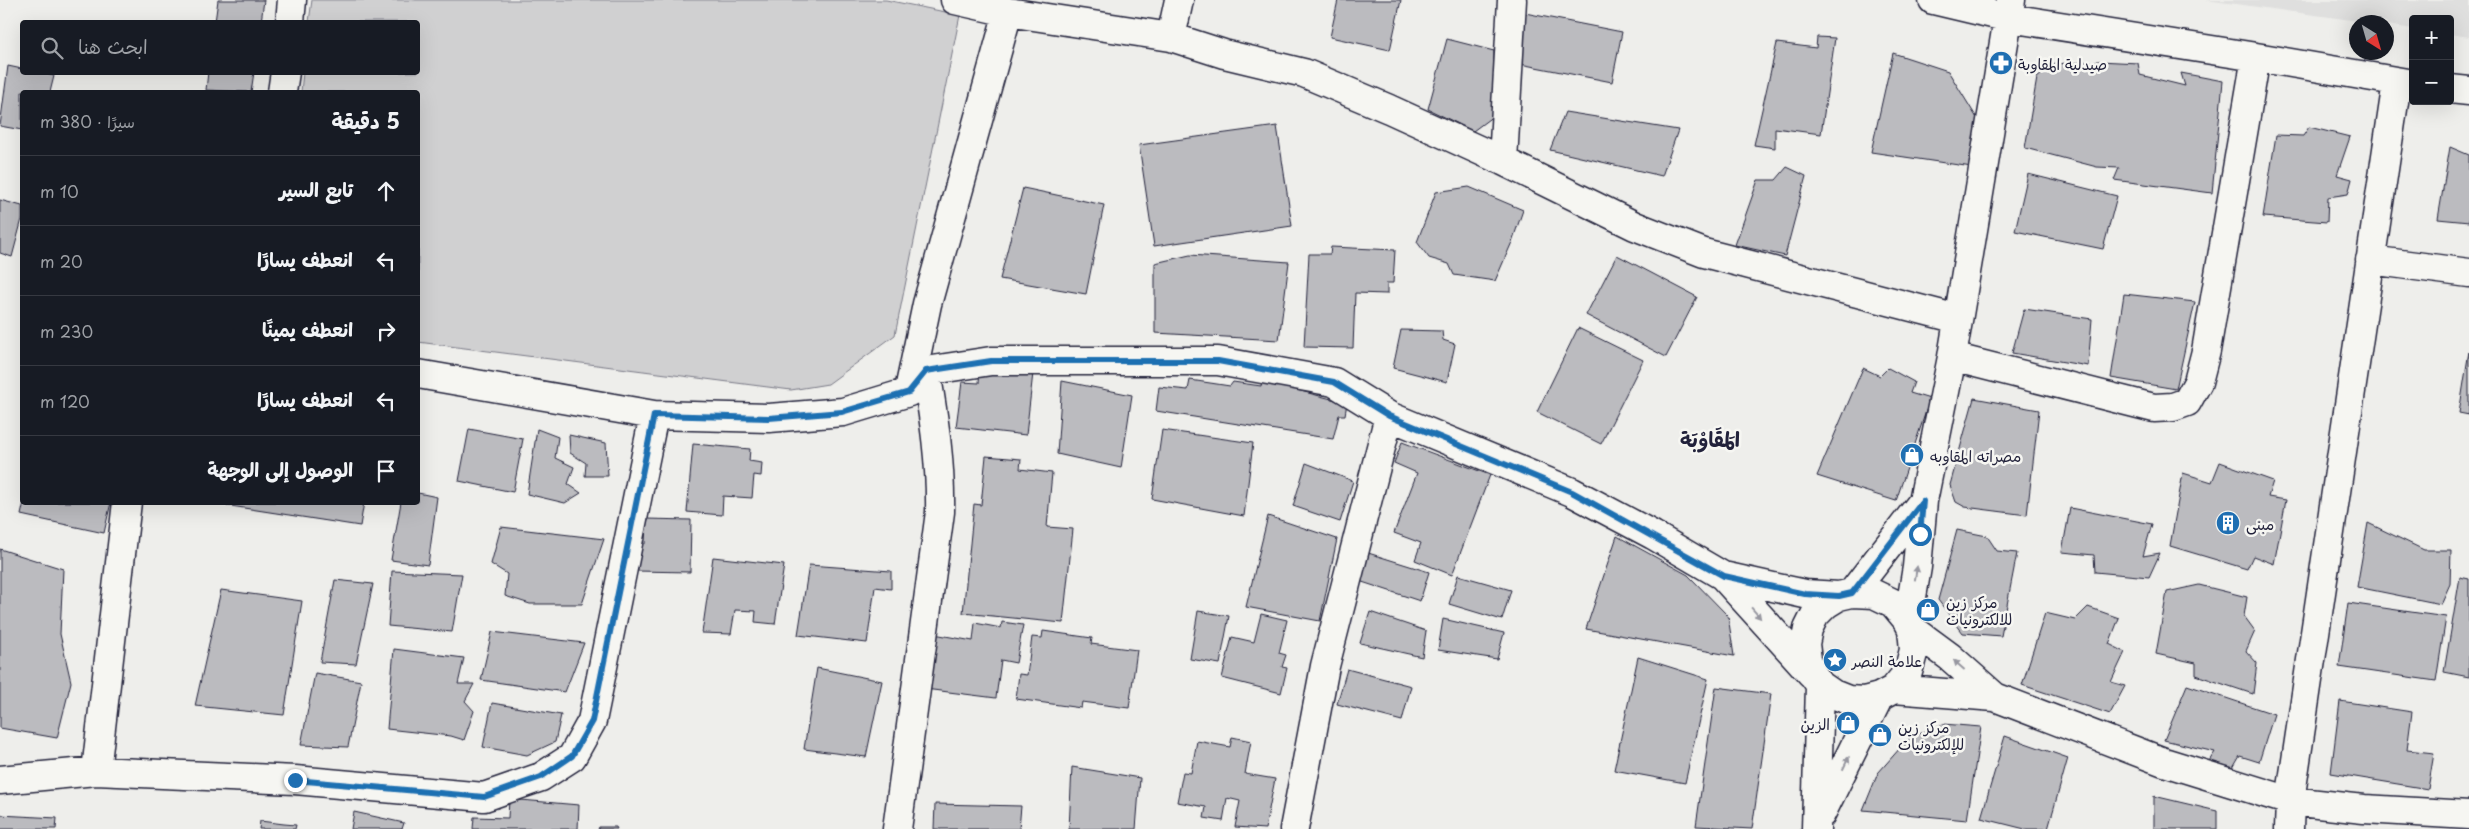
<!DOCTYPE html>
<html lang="ar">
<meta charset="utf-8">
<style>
:root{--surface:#171b24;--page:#20242c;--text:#f1f3f6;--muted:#9ea1a6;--line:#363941}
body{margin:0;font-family:"Playpen Sans","Playpen Sans Arabic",sans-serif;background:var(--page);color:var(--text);direction:rtl}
.controls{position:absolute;right:15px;top:15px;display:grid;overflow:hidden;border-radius:5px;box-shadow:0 5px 20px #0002}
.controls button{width:45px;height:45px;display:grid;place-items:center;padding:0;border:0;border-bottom:1px solid var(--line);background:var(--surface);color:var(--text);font:25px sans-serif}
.compass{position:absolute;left:2349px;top:15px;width:45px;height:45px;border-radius:50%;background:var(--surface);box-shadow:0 5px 20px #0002;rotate:143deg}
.stop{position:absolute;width:15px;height:15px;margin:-11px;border:4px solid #1f6fb2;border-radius:50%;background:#fff}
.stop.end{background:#1f6fb2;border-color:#fff;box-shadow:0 1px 5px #0008}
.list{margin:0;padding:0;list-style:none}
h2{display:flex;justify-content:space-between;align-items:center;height:65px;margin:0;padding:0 20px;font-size:21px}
h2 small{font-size:16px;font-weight:400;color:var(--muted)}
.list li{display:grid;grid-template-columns:32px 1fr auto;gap:15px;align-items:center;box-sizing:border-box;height:70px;padding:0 20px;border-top:1px solid var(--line)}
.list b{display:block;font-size:19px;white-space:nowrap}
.list em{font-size:16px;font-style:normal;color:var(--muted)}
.icon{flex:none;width:28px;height:28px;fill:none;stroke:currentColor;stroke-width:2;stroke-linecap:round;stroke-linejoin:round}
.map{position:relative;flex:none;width:2469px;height:829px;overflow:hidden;direction:ltr}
.search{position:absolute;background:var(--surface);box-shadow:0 5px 20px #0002;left:20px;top:20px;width:400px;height:55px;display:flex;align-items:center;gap:12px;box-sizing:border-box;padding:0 18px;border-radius:5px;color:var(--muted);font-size:19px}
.panel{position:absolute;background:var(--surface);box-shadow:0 5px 20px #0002;left:20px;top:90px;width:400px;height:415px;border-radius:5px;direction:rtl}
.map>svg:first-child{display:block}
.built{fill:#dfdfde}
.green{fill:#d0d0d1;stroke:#797986}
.building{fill:#bbbbbf;stroke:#22223b}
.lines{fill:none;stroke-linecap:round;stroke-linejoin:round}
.minor-casing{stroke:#22223b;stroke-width:31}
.minor{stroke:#f6f6f2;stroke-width:28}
.oneway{fill:#9797a0}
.route{stroke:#1f6fb2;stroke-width:6}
.labels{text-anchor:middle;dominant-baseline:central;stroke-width:5;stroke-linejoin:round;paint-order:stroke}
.poi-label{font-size:15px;fill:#22223b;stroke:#f6f6f2;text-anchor:start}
.district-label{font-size:20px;font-weight:bold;fill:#22223b;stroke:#f6f6f2}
</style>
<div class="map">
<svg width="2469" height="829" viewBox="0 0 2469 829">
<rect width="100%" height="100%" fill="#eeeeeb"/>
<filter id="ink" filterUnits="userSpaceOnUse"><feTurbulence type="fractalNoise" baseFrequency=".02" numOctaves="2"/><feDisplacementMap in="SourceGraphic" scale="10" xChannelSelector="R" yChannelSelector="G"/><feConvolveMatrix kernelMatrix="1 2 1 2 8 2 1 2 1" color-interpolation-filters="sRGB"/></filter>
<g filter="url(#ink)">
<path class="built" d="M2206,0H2469V37L2450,34V19H2413V29L2387,25L2386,22H2366Z"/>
<path class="green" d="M312,0H886L960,15L895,335L828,384L791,390L418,342V92H301L303,73L418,72V22H309Z"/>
<path class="building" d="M218,0H264L261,22H215Z
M1338,0H1401L1390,50L1330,37Z
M1525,13L1622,32L1612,82L1515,63Z
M1817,37L1835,38L1821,134L1775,128V148L1754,145L1777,43L1816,48Z
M1447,39L1494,51L1493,116L1473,131L1428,109Z
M1893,53L1948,71L1980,123L1972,167L1871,152Z
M2099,61L2138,63L2140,75L2185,86L2181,73L2223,81L2212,193L2114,180L2119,168L2097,167L2025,148L2037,78L2055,64Z
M8,66L22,69V72H38L54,76L50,92H22V130L0,126Z
M208,72H254L251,92L206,90Z
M1565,112L1678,130L1662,176L1550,150Z
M1277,126L1292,226L1154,246L1139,145Z
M2309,127L2350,137L2337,175L2352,179L2348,194L2328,197L2327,222L2263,217L2276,135L2303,136Z
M2450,147L2469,155V222L2438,219Z
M1787,167L1806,176L1785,256L1735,245L1758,180H1776Z
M2028,174L2117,196L2103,249L2015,231Z
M1469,187L1523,210L1512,242L1495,281L1454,275L1449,264L1429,258L1417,242L1436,192Z
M1023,188L1104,205L1086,294L1000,279Z
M0,200L22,206V219L12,257L0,253Z
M1331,247L1395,250L1393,283H1387V294L1355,293L1353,348L1304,347L1309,254H1330Z
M1190,255L1289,262L1279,340L1155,333V263Z
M1617,255L1697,297L1666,357L1586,315Z
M2124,294L2195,302L2176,389L2111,378Z
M2024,309L2092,319L2088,366L2012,353Z
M1578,328L1643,360L1601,444L1537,412Z
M1401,330L1442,331L1443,340L1455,344L1447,382L1393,368Z
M2469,351V415L2459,413Z
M980,367L1033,373L1026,435L956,427L962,382L979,383Z
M1863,368L1880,376L1888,368L1914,382L1910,393L1930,399L1896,501L1817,476Z
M1190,380L1230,386L1233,382L1261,386L1262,381L1347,403L1345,415H1339L1333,439L1156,411L1159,387L1188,390Z
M1062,381L1132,395L1121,468L1057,454Z
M1974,398L2039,410L2027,515L1965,507L1956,502L1950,485Z
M469,429L523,439L513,492L459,481Z
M537,429L558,437L555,458L574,467L568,484L581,493L565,503L527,494Z
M1162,430L1253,443L1244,516L1152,499Z
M569,435L606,443L608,476H585L586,463L570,453Z
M1402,442L1490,475L1452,575L1415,560L1421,543L1394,533L1417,473L1394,463Z
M693,444L750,449L749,461L762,463L761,476L754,475L752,498L723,496L722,515L687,512Z
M986,456L1021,459L1020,469L1052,473L1047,527L1073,529L1063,623L963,613L974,504L981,505Z
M2220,462L2273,481L2268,497L2286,500L2274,564L2253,556L2247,569L2170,546L2183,473L2212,482Z
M1306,463L1353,481L1340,522L1293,506Z
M418,493L437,497L428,565L391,560L401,502H418Z
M24,502H111L104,533L21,515Z
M205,502H364L360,526Z
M2070,508L2152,524L2143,556L2160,553L2149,577L2095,572L2094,555L2062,552Z
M1268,516L1337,539L1320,621L1246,607Z
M646,519L691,520L690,572L636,571L637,544H645Z
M2368,523L2424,550H2451L2450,584L2441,604L2357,587Z
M501,527L604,539L582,604H530L505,596L507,574L491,564Z
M1957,530L1987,536L1997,551L2017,553L2001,636L1963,633L1938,600Z
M1617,536L1688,575L1728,616L1734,656L1586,629Z
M0,549L63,569L60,634L71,682L57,738L0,728Z
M1365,552L1429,572L1420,601L1356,580Z
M713,557L784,565L775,624L755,622L756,611L735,610L731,634L702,633Z
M809,565L891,571V589L875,587L867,643L798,635Z
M392,571L462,574L452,632L388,626Z
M1458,575L1511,590L1502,620L1449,604Z
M2460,577L2469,579V677L2444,672Z
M335,580L373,584L356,664L320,662Z
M2199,585L2247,597L2244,616L2255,631L2246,651L2257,663L2253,694L2196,675V663L2156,654L2167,592Z
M221,590L302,601L284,715L195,706Z
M2348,603L2446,617L2436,681L2339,667Z
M2088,607L2119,618L2109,644L2125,652L2111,682L2125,686L2110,714L2022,685L2045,613L2075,620Z
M1198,611L1229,616L1220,664L1190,659Z
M1370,612L1426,631L1422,657L1360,643Z
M1261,614L1287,620L1279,653L1286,655L1282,667L1287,668L1281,693L1222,678L1232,637L1254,642Z
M1443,619L1504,633L1497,659L1438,650Z
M1002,622L1023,625L1016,663L1001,660L996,698L925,689L934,634L973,641L975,623L1001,628Z
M1043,631L1092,638L1091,644L1137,650L1129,708L1082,702L1081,708L1016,699L1019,674L1027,675L1032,637L1042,638Z
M492,632L584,643L565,692L481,680Z
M394,649L464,658L458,684H474L465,701L474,711L464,740L451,736L387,729Z
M1638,657L1708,679L1685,783L1614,770Z
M817,668L882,681L866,757L804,749Z
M1347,669L1411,686L1402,721L1337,704Z
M315,673L361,681L348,747L301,745Z
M2187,685L2274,714L2259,762L2240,756L2233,768L2209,761L2215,752L2164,740Z
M1716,687L1771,694L1752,829L1696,826Z
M2340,701L2412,712L2407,750L2434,753L2428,789L2331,773Z
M492,703L561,715L555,742L527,755L483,747Z
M1943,724L1981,727L1967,820L1863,810L1878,773L1909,738Z
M2005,736L2068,758L2048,829H2025L1981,818Z
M1232,737L1251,741L1245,774L1275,779L1265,829L1235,827L1240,801L1227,798L1223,821L1204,818L1206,807L1177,802L1183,772L1191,773L1197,741L1230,747Z
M1072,767L1140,778L1136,829H1069Z
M2154,796L2217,811V829H2154Z
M509,799L579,805L578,829H473L474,817L508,818Z
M935,804L1021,806L1019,829H934Z
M354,812L404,823L402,829H351Z
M0,815L57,818L56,829H0Z
M260,821L284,824L296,825L295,829H259Z
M599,827H616L617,829H598Z"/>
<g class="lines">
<g class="minor-casing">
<path id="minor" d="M955,0L1008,12L1171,37L1224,54L1304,73L1389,109L1503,161L1635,226L1704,253L1958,319
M1933,0L2009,18L2256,57L2413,84
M290,22L292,0
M1171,37L1179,0
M2450,89L2469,91
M282,92L285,72
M1503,161L1512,0
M2370,260L2469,273
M1952,357L2154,408L2173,407L2187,402L2198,382L2206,351L2256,57
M418,374L654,415L769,418L843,412L909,392L926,371L991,361H1218L1334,382L1389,416L1572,492L1653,535L1723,576L1805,594L1839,596L1852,593L1874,594L1893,603L1908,621L1912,629L1914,650L1908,672L1894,689L1879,697L1864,701L1848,700L1833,694L1820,685L1812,673L1807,660L1805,644L1808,629L1815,615L1826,604L1839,596
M909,390L927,304L1008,12
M1723,576L1811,673
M1852,593L1923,501
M1908,621L1917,567L1923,501L1952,357L2011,0
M1912,629L1950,657L1995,697
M1894,689L1995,697L2164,762L2290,801L2364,809L2469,815
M96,771L127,502
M0,780L96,771L295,780L484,797L541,777L572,757L592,721L654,415
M1821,814L1879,697
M897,829L940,512C941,463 934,419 926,371
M1294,829L1325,666L1389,416
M1816,829L1820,685
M2289,829L2290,801L2397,82"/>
</g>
<use href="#minor" class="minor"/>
</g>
<defs><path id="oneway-solid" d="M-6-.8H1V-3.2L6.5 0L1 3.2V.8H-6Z" transform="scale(1.25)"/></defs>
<g class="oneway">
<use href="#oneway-solid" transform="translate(1916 573) rotate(-81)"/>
<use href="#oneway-solid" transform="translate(1756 613) rotate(49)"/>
<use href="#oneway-solid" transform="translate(1959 665) rotate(-138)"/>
<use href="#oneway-solid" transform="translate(1846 763) rotate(-64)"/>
</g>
</g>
<g class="lines" filter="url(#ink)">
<path class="route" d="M295,780L484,797L541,777L572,756L592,721L654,415L769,418L842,412L909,392L926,371L991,361H1218L1334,382L1389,416L1572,492L1724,576L1805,594L1839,596L1852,593L1923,501L1920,534"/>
</g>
<defs>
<g id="pharmacy-disc" transform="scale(1.25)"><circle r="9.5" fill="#1f6fb2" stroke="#f6f6f2"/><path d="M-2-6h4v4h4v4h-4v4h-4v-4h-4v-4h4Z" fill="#fff"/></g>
<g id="shop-disc" transform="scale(1.25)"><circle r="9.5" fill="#1f6fb2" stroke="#f6f6f2"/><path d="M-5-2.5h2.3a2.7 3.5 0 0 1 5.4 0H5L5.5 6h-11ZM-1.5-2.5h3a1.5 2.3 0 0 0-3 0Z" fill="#fff"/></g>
<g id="building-disc" transform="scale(1.25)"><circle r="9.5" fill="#1f6fb2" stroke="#f6f6f2"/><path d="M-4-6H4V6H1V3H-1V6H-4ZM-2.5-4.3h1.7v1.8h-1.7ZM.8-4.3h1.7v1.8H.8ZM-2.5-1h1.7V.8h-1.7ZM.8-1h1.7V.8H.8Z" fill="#fff"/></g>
<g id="sight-disc" transform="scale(1.25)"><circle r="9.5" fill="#1f6fb2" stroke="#f6f6f2"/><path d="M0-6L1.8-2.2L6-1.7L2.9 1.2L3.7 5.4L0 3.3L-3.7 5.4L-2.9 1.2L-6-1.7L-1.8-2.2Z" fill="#fff"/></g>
</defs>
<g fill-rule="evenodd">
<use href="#pharmacy-disc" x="2001" y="63"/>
<use href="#shop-disc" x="1912" y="455"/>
<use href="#building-disc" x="2228" y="523"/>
<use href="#shop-disc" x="1928" y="610"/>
<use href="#sight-disc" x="1835" y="660"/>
<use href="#shop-disc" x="1848" y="723"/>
<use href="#shop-disc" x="1880" y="735"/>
</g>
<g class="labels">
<g class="poi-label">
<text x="2018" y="63">صيدلية المقاوبة</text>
<text x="1930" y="455">مصراته المقاوبه</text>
<text x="2246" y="523">مبنى</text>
<text x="1946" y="601">مركز زين<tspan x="1946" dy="17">للالكترونيات</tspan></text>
<text x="1852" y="660">علامة النصر</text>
<text x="1830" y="723" text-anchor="end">الزين</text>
<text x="1898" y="726">مركز زين<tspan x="1898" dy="17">للإلكترونيات</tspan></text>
</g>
<g class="district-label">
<text x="1710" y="439">المَقَاوْبَة</text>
</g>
</g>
</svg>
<div class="controls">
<button>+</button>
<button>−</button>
</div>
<svg class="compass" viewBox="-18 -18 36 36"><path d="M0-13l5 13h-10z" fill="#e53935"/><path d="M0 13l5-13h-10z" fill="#9ea1a6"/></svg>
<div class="stop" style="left:1920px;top:534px"></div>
<div class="stop end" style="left:295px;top:780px"></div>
<div class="search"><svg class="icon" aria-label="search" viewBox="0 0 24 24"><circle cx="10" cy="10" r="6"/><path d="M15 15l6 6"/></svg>ابحث هنا</div>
<section class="panel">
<h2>5 دقيقة<small>سيرًا · 380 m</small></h2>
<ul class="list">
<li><svg class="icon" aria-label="ahead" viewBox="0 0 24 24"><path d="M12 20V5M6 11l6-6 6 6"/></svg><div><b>تابع السير</b></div><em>10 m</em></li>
<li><svg class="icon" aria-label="left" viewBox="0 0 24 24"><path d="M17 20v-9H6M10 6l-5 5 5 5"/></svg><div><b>انعطف يسارًا</b></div><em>20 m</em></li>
<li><svg class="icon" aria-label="right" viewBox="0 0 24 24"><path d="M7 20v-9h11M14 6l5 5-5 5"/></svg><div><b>انعطف يمينًا</b></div><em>230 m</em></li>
<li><svg class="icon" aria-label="left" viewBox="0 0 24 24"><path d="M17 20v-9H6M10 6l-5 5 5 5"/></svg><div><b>انعطف يسارًا</b></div><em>120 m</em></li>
<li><svg class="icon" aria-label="arrive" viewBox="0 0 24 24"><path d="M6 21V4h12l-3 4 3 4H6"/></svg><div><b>الوصول إلى الوجهة</b></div></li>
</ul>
</section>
</div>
